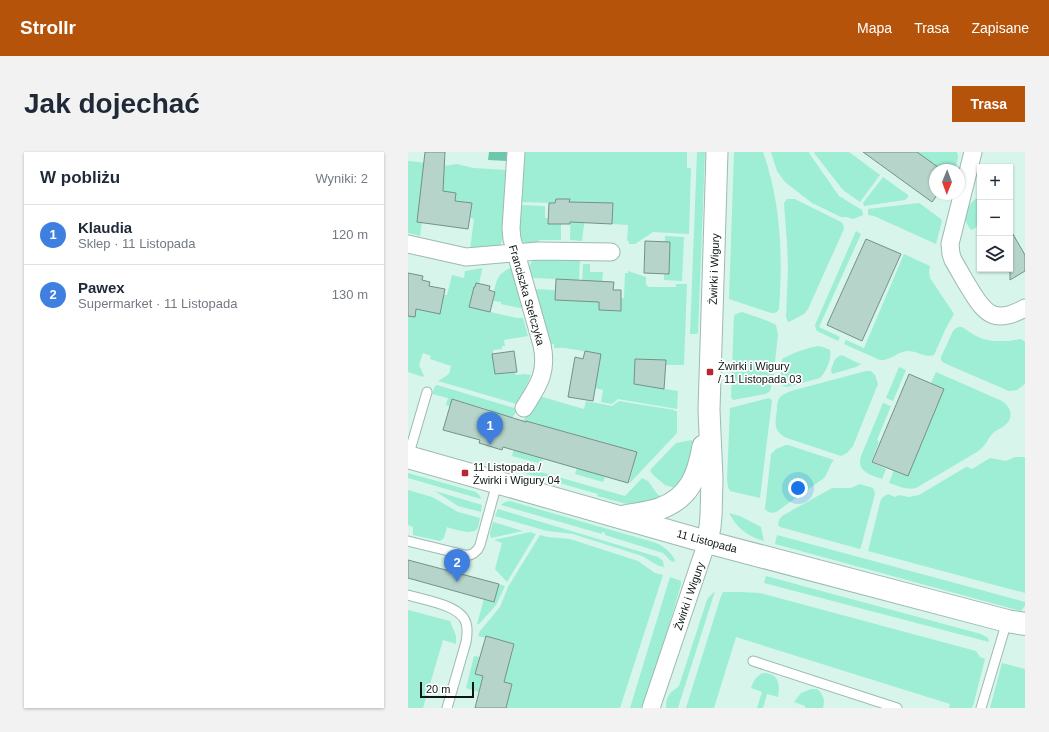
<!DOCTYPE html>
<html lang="pl">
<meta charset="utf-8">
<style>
:root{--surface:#fff;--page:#f2f2f3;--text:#1f2937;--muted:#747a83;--line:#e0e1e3;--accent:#b45309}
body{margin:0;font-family:Arial,sans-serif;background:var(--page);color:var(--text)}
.controls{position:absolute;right:12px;top:12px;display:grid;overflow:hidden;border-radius:0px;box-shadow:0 1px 3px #0004}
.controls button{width:36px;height:36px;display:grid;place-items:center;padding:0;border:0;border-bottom:1px solid var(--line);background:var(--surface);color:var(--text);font:20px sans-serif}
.compass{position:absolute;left:521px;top:12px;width:36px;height:36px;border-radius:50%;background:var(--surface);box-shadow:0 1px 3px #0004;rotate:181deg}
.scale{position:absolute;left:12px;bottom:10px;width:54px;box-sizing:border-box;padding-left:4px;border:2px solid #0d1814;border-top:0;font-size:11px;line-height:14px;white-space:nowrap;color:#0d1814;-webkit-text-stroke:3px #fff;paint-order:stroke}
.you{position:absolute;left:390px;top:336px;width:14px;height:14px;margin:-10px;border:3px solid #fff;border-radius:50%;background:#1a73e8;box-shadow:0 0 0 6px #1a73e833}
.badge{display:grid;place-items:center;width:26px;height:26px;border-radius:50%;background:var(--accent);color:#fff;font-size:13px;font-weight:700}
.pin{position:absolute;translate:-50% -33px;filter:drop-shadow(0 1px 2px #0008)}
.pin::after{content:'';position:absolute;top:21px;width:14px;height:12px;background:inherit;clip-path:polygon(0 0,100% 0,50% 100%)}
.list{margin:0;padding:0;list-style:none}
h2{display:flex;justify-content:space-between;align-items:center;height:52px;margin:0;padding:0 16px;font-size:17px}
h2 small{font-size:13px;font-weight:400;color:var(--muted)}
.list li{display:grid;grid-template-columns:26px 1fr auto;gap:12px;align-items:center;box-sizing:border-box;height:60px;padding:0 16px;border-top:1px solid var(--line)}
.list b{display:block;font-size:15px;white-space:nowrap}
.list p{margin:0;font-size:13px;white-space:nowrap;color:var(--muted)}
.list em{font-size:13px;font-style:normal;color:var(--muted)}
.icon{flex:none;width:22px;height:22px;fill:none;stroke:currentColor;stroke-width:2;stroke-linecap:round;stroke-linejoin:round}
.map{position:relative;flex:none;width:617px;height:556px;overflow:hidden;border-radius:0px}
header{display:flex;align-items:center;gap:24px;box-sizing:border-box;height:56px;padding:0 20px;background:var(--accent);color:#fff}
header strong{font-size:19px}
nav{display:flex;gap:22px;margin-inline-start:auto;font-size:14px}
.intro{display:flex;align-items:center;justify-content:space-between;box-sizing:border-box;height:96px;padding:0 24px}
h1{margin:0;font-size:28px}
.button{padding:10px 18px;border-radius:0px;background:var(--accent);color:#fff;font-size:14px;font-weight:700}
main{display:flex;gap:24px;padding:0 24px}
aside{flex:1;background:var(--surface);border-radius:0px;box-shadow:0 1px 3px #0004}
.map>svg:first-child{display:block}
.green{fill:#9eedd5}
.forest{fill:#6cc7ad}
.building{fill:#b6d4ca;stroke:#759188}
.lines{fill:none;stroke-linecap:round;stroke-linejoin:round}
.service-casing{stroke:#9dbab0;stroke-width:11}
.minor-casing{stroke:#9dbab0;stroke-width:19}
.tertiary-casing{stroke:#9dbab0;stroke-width:23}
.secondary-casing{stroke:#9dbab0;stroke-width:24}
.service{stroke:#fff;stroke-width:9}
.minor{stroke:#fff;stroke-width:17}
.tertiary{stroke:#fff;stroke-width:21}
.secondary{stroke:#fff;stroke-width:22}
.poi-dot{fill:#b72631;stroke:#fff;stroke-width:1.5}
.labels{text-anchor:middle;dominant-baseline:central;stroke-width:3.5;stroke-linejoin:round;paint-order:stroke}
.street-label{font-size:11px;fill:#0d1814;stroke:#fff}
.poi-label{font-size:11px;fill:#0d1814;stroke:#fff;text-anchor:start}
</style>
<header>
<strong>Strollr</strong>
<nav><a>Mapa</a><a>Trasa</a><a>Zapisane</a></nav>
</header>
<div class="intro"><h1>Jak dojechać</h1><a class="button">Trasa</a></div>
<main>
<aside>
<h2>W pobliżu<small>Wyniki: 2</small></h2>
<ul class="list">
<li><span class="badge" style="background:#3f7fe0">1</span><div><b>Klaudia</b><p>Sklep · 11 Listopada</p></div><em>120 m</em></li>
<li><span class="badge" style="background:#3f7fe0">2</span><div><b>Pawex</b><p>Supermarket · 11 Listopada</p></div><em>130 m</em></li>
</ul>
</aside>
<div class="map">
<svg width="617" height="556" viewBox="0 0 617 556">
<rect width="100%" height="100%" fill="#d7f5eb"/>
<path class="green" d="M115,0H279V16H283L281,82L245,80L227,92H221V89H219L220,73L204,72L205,52L183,50C178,62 175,75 174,89L162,88L163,52L161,51V47H148L147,51L112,50Z
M289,0H297L290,181L288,182H282Z
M326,0H355C373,51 375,104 371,157C369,161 367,161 363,161L321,147Z
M363,0H402L401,1L431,44L454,58L455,63L445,67L438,65H433L404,51L377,30L369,19Z
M407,0H441L472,23L452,50L435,38L406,1Z
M509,0H549L550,5L547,18H534Z
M0,9L19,11V13L36,14L49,12L65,16L100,18L95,85L93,92L90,95L62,98L66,67L62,66L64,51L47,49L48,41L13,37L14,70L12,84L0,81Z
M475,25L500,43V45L497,48L456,54L455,51Z
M572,44V73L564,78L562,77L555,65C559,56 563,49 572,44Z
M379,47H387L433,70L435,72L436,77L400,157L396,162L381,170H380L378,165L380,116L379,91L376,51Z
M511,51L533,67L534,69L528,92L466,64L460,63V57Z
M112,53L137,54V66H140V72H153V88H131V93C120,92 114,93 110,81Z
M448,79L453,82L411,175L432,185L430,189L411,180L408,178L407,173Z
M257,84L276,85L274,129L256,128V122H261L262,91L257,90Z
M496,102L522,114L521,120L522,126L546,162L538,176L526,203C517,206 508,198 499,199C489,200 482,209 472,208L436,192L438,188L456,196Z
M172,106L171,128L127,126L121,125C121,117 120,112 127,107Z
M175,112H182V120H195L194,130L191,138V158L212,159L213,146H216L217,121H220V119L238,125V133L241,135H268V132H279L276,213H258L227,207L226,232L270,239L269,257L210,247L204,252L193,250L195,238L187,236L193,202L157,196H146V192H141L125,137L147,138V148L174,136Z
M74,116V118L71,132L67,135H66L61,155L109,166H115L120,184L96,188L97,194H94V197L85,198V202H84L87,222L107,220L108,223L116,222L123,223L116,239L112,253L30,229L41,222L43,214L22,207L23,204L15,201L11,213L16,224L15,225L0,220V155L36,143H39L44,123L56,126L57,119Z
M102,116L105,120L116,155L112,156L93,152V150L85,149L87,140L86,139C89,127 90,122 102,116Z
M334,160L360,169L368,173L370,183L365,227L362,239L358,242L325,248L323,245L326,164L328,162Z
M551,175H554L566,183L575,187L584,189H601L613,187L617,190V232L609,238L601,239L536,211L533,208V205L545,179L548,176Z
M410,194L415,195L422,198C424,207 418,220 412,226L379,235L375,234L372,229L374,207C385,201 398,196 410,194Z
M434,203L450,211L453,212L448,215L424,222L423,218C425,212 426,205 434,203Z
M491,215L498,218L485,249L478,246Z
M458,219H463L467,223L470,232L445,294L439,301L433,304L379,286C365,280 367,271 369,258C369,254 369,249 372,245C375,242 379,241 383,239Z
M528,220L594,249C604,256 606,267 596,274C592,277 588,278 585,281C578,289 579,293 569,300L508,336C497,338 491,334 481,331L486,318L500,324L536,237L523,231Z
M29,233L110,257L104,266L82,259V258L45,247L42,254L38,253L40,246L24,242L27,234Z
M131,244L176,257L178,249L204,254L211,249L266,258V259H269V281L221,332L229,300L181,286L180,288L166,284V282L144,276L143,277L130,273V272L119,269L118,270L115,269Z
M361,246L364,248L352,346L322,339L320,335L319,328L322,256Z
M475,251L483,254L469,288L471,290L463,310L478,317L474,327C462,323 448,319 453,304Z
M284,288L283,307L271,337L257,333L245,323L242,318L268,291Z
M378,293H380L426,308C421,313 421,320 416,326L368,360L364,361L359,359L357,357L363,302L368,297Z
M106,297L110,298V299L135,306L134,312L104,304Z
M607,305H617V441L460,399L473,347L475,345L480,342L487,345L491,343L501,345L511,343L558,315H560L564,317L582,306L598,309Z
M104,312L217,344L234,326L240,329L250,343L261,346L222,353L219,352L189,344L190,342L102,317Z
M169,316L197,325L195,330L167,322Z
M0,321L68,340L72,344L73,347L0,326Z
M452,332L455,333L465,336L467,342L453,395L452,397L372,375L370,373L371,368L374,364L424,336H443Z
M0,338L24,345L50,360L72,366C71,370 71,375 68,378C62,383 46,377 39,375L36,386L32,389L5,383V375L0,373Z
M27,339L74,353L73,360L50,354Z
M102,349L245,390C255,393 262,399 267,408L266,410L263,409L255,401L197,383V381L194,380V382L93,353L97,350Z
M90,357L250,405L255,409L256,415L251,414L234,404L165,382L139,379L87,364Z
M321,361L332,364L353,375L356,389C339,384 329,376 321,361Z
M85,370L115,379L83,386L82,381Z
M122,380L128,382L99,430L87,417L94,391L86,388Z
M132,383L140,385L162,387L230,409L247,421L255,423L212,556H98L104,532L96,530L106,492L78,484V486L70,484L72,479L92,455L100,435Z
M369,383L617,450V454L613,459L367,392Z
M358,424L573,482L580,486L581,490L356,431Z
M262,425L273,429V433L236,556H222Z
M91,432L97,434L88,453L71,472H69L76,447L86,450Z
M307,439L270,556H258C258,543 262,541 271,534L298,451L300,446Z
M315,440H332L352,441L568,499L572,505L577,507L565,554L564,556H541L542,552L328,485L306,556H278L313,444Z
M0,458L42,469L48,484V492L35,488L15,556H0Z
M66,504L72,505L67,522L75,524L71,540L58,536Z
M594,511L617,517V556H582Z
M355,521C371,521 372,532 370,545L359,542L355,556H349L354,540L343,536C346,528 347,525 355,521Z
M403,537H409C416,543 417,548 415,556H397V554L386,550L393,541Z"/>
<path class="forest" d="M81,0H101L100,9L80,8Z"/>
<path class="building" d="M17,0H37L35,39L48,41L47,49L64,51L60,77L9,70Z
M455,0H509L534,18H527V42H530L524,50Z
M148,47H162L161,50L205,51L204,72L162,70V72H140L141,51H147Z
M602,77L617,103V119L602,128Z
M458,87L493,102L454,189L419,173Z
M237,89L262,90L261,122L236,121Z
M0,121L15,124L14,128L22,130L21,134L37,137L32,162L8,157L7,165L0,164Z
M148,127L206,130L205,138H213V159L191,158V150L147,148Z
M68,131L82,134L81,138L87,140L82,160L61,155L66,135H67Z
M106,199L109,220L87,222L84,202Z
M177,199L193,202L185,249L160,245L167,205L175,207Z
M227,207L258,208L256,237L226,232Z
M501,222L536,237L500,324L464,310Z
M44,247L118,270V269L229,300L220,331L95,295L94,298L71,291L72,288L35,278Z
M0,408L91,432L86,450L0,426Z
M78,484L106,492L96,530L104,532L98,556H67L75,524L67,522Z"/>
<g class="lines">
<g class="service-casing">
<path id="service" d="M0,305L19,240
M0,389L57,403H62L66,401L70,397L72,393L89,331
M0,443C16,448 53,453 58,471C60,477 59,484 58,490L39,556
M345,509L489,556
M573,556L599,469"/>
</g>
<g class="minor-casing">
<path id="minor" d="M108,0L103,77L104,87L134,193C140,221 130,234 116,256
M565,0L542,92L543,102L545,108C551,118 556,128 562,137C578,164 588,172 617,156
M0,92L58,105L130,99L203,100
M243,556L299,390"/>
</g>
<g class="tertiary-casing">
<path id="tertiary" d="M211,365C224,362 239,361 251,357C282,346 290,323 295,294
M299,390L302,375L303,364L304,327L301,258L309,0"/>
</g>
<g class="secondary-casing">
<path id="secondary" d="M0,305L299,390L599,469L617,472"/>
</g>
<use href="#service" class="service"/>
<use href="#minor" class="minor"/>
<use href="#tertiary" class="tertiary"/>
<use href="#secondary" class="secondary"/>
</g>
<g class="poi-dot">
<rect x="298" y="216" width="8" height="8" rx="2"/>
<rect x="53" y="317" width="8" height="8" rx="2"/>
</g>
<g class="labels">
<g class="street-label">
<text transform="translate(306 117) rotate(-88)">Żwirki i Wigury</text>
<text transform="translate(119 143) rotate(74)">Franciszka Stefczyka</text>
<text transform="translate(299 389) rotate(15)">11 Listopada</text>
<text transform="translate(281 444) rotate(-71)">Żwirki i Wigury</text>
</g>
<g class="poi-label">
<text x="310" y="214">Żwirki i Wigury<tspan x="310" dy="13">/ 11 Listopada 03</tspan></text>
<text x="65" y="315">11 Listopada /<tspan x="65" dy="13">Żwirki i Wigury 04</tspan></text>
</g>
</g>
</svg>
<div class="controls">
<button>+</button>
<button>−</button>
<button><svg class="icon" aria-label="layers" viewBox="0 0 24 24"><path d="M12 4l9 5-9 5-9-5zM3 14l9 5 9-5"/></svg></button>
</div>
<svg class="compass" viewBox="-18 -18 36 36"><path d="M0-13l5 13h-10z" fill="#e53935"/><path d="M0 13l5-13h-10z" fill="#747a83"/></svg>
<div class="scale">20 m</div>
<div class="you"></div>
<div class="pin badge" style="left:82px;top:293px;background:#3f7fe0">1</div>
<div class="pin badge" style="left:49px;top:430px;background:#3f7fe0">2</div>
</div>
</main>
